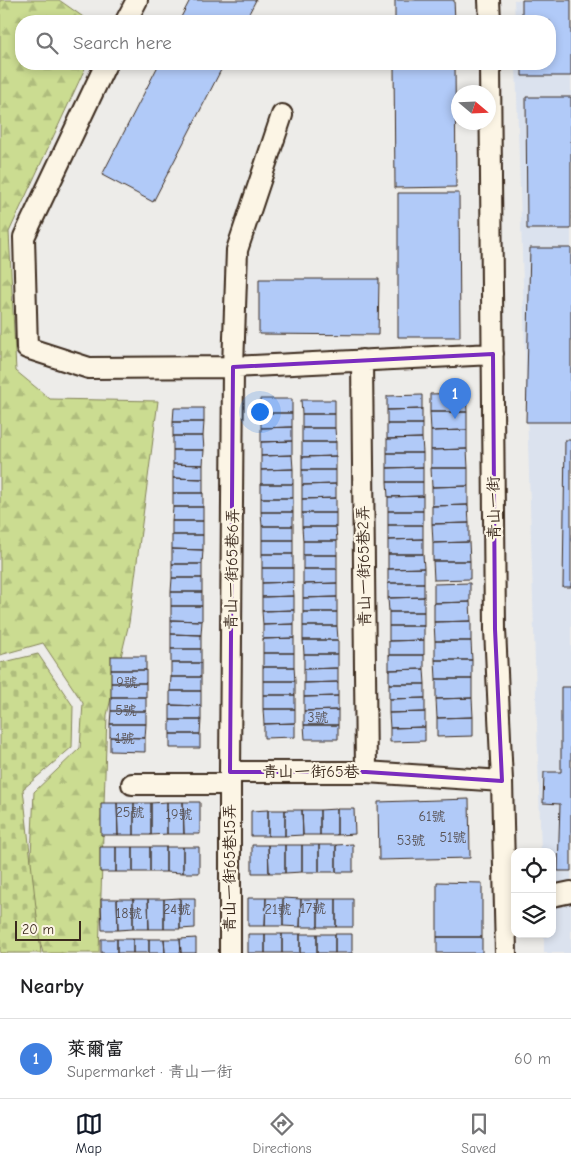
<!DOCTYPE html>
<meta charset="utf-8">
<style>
:root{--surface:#fff;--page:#f2f2f2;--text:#202124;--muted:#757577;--line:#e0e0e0;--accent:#111827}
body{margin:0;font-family:"Comic Neue","LXGW WenKai TC",sans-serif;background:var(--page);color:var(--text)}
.controls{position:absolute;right:15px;bottom:15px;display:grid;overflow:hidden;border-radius:10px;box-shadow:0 2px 8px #0003}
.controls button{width:45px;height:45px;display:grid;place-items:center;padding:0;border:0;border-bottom:1px solid var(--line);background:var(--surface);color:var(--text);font:25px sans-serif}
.compass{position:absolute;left:451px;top:85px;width:45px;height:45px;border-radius:50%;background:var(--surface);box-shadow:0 2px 8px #0003;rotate:109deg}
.scale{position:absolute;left:15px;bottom:12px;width:66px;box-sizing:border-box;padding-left:5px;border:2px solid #3b2a1e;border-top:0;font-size:14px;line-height:18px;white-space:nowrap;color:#3b2a1e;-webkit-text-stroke:4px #fcf5e5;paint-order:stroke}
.you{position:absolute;left:259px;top:411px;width:18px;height:18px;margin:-12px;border:4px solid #fff;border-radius:50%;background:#1a73e8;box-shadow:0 0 0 8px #1a73e833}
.badge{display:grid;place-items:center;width:32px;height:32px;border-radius:50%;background:var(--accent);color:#fff;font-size:16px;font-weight:700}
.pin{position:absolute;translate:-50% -41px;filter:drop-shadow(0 1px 2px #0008)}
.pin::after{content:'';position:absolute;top:26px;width:18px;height:15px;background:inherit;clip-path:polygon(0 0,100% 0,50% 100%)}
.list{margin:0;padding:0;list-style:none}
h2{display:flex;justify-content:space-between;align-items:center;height:65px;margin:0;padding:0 20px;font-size:21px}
h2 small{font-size:16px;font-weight:400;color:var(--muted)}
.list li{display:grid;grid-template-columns:32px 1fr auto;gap:15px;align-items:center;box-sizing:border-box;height:80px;padding:0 20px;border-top:1px solid var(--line)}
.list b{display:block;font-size:19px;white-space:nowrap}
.list p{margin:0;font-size:16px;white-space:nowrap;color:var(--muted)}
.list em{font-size:16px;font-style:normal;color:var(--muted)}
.icon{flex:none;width:28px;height:28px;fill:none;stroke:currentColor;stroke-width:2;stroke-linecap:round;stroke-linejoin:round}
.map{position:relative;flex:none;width:571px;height:953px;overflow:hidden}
.search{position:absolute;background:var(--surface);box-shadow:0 2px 8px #0003;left:15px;right:15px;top:15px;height:55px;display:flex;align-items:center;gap:12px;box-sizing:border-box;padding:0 18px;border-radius:20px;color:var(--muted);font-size:19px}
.sheet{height:145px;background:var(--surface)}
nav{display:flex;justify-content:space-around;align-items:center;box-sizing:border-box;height:70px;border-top:1px solid var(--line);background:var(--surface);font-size:14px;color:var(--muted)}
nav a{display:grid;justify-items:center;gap:2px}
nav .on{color:var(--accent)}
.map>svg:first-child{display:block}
.built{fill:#dbe2ee}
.forest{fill:url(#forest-firs);stroke:#838358}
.cemetery{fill:url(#cemetery-stones);stroke:#838358}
.building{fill:#b1caf8;stroke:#3b2a1e}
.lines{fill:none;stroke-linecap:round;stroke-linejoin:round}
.minor-casing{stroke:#3b2a1e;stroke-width:24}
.minor{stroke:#fcf5e5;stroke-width:20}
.marked{fill:none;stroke:#7b2cbf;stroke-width:4;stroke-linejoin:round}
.labels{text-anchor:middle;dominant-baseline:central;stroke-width:4.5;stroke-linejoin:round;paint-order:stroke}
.number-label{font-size:14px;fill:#585254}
.street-label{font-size:16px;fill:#3b2a1e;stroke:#fcf5e5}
</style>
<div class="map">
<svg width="571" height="953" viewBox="0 0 571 953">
<defs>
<pattern id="forest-firs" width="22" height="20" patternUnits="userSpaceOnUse" patternTransform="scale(1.25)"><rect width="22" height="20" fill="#cbdc91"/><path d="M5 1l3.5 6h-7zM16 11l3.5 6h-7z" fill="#afbd7d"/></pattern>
<pattern id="cemetery-stones" width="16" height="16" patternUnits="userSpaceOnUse" patternTransform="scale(1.25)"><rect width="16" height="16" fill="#cbdc91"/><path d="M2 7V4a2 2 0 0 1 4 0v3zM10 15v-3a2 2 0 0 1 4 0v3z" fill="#afbd7d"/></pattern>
</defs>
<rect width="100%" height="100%" fill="#edece9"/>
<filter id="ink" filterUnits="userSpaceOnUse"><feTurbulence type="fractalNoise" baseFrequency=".02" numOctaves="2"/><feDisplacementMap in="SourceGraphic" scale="10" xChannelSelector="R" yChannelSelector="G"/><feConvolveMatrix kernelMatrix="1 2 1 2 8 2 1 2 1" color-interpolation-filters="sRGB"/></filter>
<g filter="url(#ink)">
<path class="built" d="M514,0H571V953H544V934H552V852H541L516,64H550V21H515Z"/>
<path class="forest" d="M0,0H59L89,21H21V64H87L9,232L16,371L50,399L158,401L129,623L107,715L99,953H43L29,899L34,792L80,748L83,703L43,643L0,655Z"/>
<path class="cemetery" d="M38,654L73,706L72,747L23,789L41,953H0V663Z"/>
<path class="building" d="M190,0H256L245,21H179Z
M395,0H454L455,21H395Z
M522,0H571V76H522V64H550V21H522Z
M159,64H212L222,68L153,202L102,175Z
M394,64H455L456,187L395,188Z
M526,97H571V229H527Z
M398,193H459L460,337H398Z
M530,248H571V422H526Z
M259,279H379L378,335L259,334Z
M466,393L467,412H430V394Z
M422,395V409L387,410V396Z
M260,399H292V413H261Z
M301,400H335V414H302Z
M174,408H204V422H173Z
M422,409V424H387V410Z
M430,412H467V430L431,431Z
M261,413H292V427L261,428Z
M302,414H335V428H302Z
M173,422H204L203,436H173Z
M387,424H422V438L387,439Z
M292,427V441L261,442V428Z
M302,428H335L336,442H302Z
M467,430V449L431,450V431Z
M173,436H203L204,450H173Z
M422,438L423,453H387V439Z
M565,440H571V587H563Z
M292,441V455L261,456V442Z
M302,442H336V456L302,457Z
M467,449L468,468H431V450Z
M173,450H204L203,465L173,464Z
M387,453H423V467L387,468Z
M292,455L293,469L261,470V456Z
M336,456V470H302V457Z
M173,464L203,465V479L173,478Z
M423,467V482H387V468Z
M431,468H468V486L432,487Z
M293,469V484H261V470Z
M302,470H336V484L302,485Z
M173,478L203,479V493H173Z
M387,482H423V496L388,497Z
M261,484H293V498H261Z
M336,484V498L302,499V485Z
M468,486V505L432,506V487Z
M173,493H203V507H173Z
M423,496V511H388V497Z
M261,498H293V512H261Z
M336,498V513H302V499Z
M468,505L469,523L432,524V506Z
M173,507H203V521H172Z
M388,511H423V525H388Z
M261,512H293V526H262Z
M302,513H336V527H302Z
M172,521H203V535H172Z
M469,523V542L433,543L432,524Z
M388,525H423V539L388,540Z
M262,526H293V540H262Z
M302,527H336L337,541H303Z
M172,535H203V550L172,549Z
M423,539V554H388V540Z
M262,540H293V554H262Z
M303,541H337V555H303Z
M469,542L470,561H433V543Z
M172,549L203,550L202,564H172Z
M262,554H293V568H262Z
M388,554H423L424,568L388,569Z
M303,555H337V569H303Z
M433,561H470V579L434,580Z
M172,564H202V578H172Z
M262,568H293V582L262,583Z
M424,568V583H388V569Z
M303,569H337V583L303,584Z
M172,578H202V592H171Z
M293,582L294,596L262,597V583Z
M337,583V597L303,598V584Z
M388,583H424V597L388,598Z
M470,583V602L434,603V584Z
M171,592H202V606H171Z
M294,596V610L262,611V597Z
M337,597V612H303V598Z
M424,597V612H389L388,598Z
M470,602L471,621L434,622V603Z
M171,606H202V621L171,620Z
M294,610V624L263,625L262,611Z
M303,612H337V626H303Z
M389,612H424V626H389Z
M171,620L202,621L201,635L171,634Z
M471,621V641H435L434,622Z
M294,624V638L263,639V625Z
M303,626H337L338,640H303Z
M389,626H424V640L389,641Z
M171,634L201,635V649H171Z
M294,638V653H263V639Z
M303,640H338V654H304Z
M424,640V655H389V641Z
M435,641H471L472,660H435Z
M171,649H201V663H171Z
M263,653H294V667H263Z
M304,654H338V668L304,669Z
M389,655H424V669L389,670Z
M111,656H146V670H111Z
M435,660H472V679H436Z
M171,663H201V677H171Z
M263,667H294L295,681H263Z
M338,668V682L304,683V669Z
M424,669L425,684H389V670Z
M111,670H146V683H111Z
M171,677H201V691H170Z
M436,679H472V698L436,699Z
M263,681H295V695H263Z
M338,682V696L304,697V683Z
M111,683H146V697H111Z
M389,684H425V698L389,699Z
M561,687H571V871H558L560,804L543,803L544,772H561Z
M170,691H201V706L170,705Z
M263,695H295V709H263Z
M338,696V710L304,711V697Z
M111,697H146V711H111Z
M425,698V712L389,713V699Z
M472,698L473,717L437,718L436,699Z
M170,705L201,706V720H170Z
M263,709H295V723L264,724Z
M338,710V725H304V711Z
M111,711H146V724H110Z
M425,712V727L390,728L389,713Z
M473,717V736L437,737V718Z
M170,720H201L200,734H170Z
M295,723V737L264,738V724Z
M110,724H146L145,738L110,737Z
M304,725H338V739H305Z
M425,727V741L390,742V728Z
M170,734H200V748H170Z
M110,737L145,738V752L110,751Z
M469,799L470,858L379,860L378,802Z
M167,802V834L151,835V803Z
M167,802H183L184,834H167Z
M183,802H200V834H184Z
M101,803H117L118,835H101Z
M117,803H134V835H118Z
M134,803H151V835H134Z
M337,809H354L355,834L337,835Z
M337,809V835H320V810Z
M268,810V836H251V811Z
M268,810H285V836H268Z
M285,810H302L303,835L285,836Z
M302,810H320V835H303Z
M353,844V872H336V845Z
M252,845H268L269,873H252Z
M268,845H285V873H269Z
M285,845H302V872L285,873Z
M302,845H319V872H302Z
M319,845H336V872H319Z
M100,847H116V872H100Z
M116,847H133V872H116Z
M133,847H150V872H133Z
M150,847H166V872H150Z
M166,847H183V873L166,872Z
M183,847H199V873H183Z
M437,882L482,883V937H437Z
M180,898H195V928L180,929Z
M180,898V929H164V899Z
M248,898H266L265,926H248Z
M266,898H283V926H265Z
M283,898L301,899L300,927L283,926Z
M101,899H117L118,930H102Z
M117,899H133V929L118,930Z
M133,899H148L149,929H133Z
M148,899H164V929H149Z
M301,899H318V927H300Z
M318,899H336V927H318Z
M336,899H353V927H336Z
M248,934H265V953H248Z
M265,934H282V953H265Z
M282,934H300V953H282Z
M300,934H317V953H300Z
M317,934H335V953H317Z
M335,934H352V953H335Z
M437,937H482V953H437Z
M196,938V953H181L180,939Z
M101,939H117V953H101Z
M117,939H133V953H117Z
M133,939H149V953H133Z
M149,939H164L165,953H149Z
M164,939H180L181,953H165Z"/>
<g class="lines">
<g class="minor-casing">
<path id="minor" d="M489,0L490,21
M126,21L137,0
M106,64L24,237L27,348L89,368L233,367L493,354
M490,64L495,629L502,781L506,953
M362,360L366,772
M230,772L233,367L237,250L282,115
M132,784H230V772H366L502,781
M230,784V953
M552,896L571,892"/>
</g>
<use href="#minor" class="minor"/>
</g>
</g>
<path class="marked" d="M493,354L495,629L502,781L366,772H230L233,367Z"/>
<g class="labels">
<g class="number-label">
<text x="127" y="682">9號</text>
<text x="126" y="710">5號</text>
<text x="318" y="717">3號</text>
<text x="125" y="738">1號</text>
<text x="130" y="812">25號</text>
<text x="179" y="814">19號</text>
<text x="432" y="816">61號</text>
<text x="453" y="837">51號</text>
<text x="411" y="840">53號</text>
<text x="313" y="908">17號</text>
<text x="177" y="909">24號</text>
<text x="278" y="909">21號</text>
<text x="129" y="913">18號</text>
</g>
<g class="street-label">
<text transform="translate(494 508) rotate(-91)">青山一街</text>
<text transform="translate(364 566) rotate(-91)">青山一街65巷2弄</text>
<text transform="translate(232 569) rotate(-89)">青山一街65巷6弄</text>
<text x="311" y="772">青山一街65巷</text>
<text transform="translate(230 868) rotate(-90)">青山一街65巷15弄</text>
</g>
</g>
</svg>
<div class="controls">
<button><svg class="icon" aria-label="locate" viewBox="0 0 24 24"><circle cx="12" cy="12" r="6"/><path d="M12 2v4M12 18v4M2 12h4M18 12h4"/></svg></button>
<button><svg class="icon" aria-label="layers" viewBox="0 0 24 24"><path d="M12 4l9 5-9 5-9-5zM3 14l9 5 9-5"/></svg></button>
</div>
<svg class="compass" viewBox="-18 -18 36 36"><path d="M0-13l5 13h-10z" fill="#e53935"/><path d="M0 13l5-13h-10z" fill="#757577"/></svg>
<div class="scale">20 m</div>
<div class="you"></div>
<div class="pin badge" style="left:455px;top:419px;background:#3f7fe0">1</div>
<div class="search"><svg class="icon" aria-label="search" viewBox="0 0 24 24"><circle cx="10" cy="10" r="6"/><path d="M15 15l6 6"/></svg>Search here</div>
</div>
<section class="sheet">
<h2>Nearby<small></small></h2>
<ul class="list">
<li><span class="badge" style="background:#3f7fe0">1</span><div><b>萊爾富</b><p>Supermarket · 青山一街</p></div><em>60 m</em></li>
</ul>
</section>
<nav>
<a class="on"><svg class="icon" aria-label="map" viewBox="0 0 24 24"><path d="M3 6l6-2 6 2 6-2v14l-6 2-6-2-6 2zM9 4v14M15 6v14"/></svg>Map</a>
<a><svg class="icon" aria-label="directions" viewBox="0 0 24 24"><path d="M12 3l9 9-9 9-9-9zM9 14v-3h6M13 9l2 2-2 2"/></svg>Directions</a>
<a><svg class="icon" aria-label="saved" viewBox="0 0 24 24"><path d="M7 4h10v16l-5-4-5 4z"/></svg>Saved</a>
</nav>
